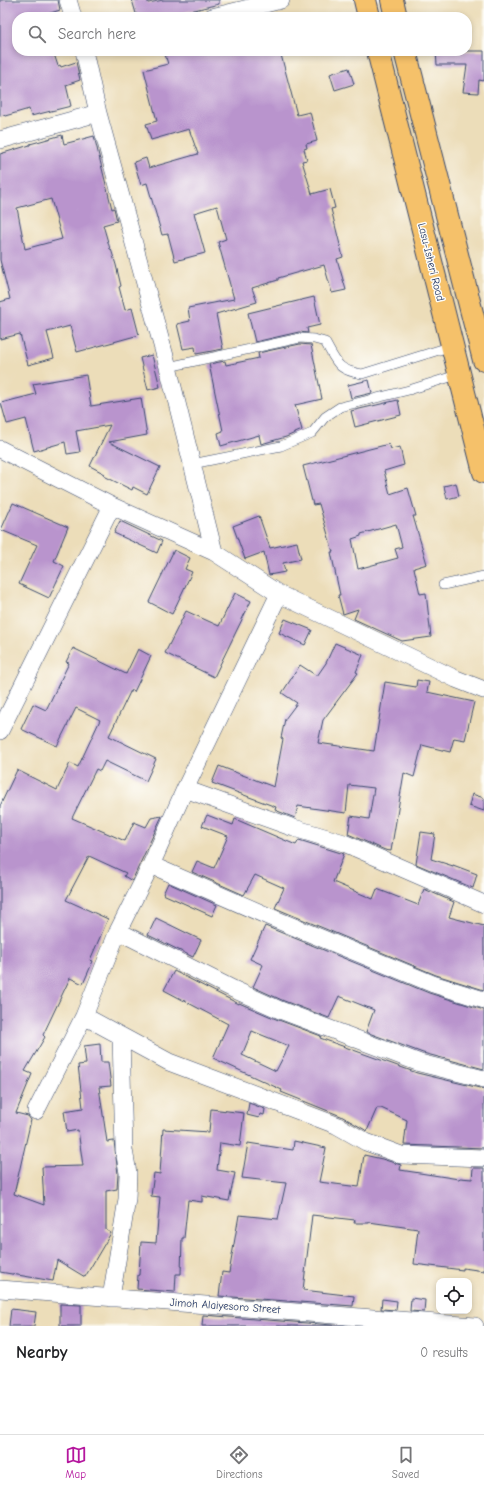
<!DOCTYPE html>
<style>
:root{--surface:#fff;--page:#f2f2f2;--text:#202124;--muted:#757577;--line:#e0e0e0;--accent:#b5179e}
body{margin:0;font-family:"Comic Neue",sans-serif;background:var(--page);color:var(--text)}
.controls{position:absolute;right:12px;bottom:12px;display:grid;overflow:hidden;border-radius:8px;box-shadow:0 2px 6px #0003}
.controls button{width:36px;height:36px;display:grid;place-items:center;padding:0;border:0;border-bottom:1px solid var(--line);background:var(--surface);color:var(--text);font:20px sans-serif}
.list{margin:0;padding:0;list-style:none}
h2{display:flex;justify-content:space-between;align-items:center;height:52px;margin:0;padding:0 16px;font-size:17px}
h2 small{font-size:13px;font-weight:400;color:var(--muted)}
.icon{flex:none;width:22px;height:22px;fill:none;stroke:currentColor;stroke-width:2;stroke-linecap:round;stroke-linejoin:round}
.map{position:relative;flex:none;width:484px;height:1326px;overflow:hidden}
.search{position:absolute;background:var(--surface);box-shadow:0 2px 6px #0003;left:12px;right:12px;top:12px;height:44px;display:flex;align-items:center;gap:10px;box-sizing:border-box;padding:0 14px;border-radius:16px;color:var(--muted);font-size:15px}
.sheet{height:108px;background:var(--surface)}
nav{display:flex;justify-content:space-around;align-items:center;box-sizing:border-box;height:56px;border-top:1px solid var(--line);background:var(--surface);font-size:11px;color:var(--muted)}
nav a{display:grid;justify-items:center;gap:2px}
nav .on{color:var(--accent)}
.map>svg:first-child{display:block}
.building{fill:#b994cd;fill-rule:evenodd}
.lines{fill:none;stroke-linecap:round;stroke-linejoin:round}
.lane-casing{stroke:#3a496c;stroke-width:10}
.street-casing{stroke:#3a496c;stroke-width:18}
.primary-casing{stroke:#3a496c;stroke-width:24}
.lane{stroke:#fff;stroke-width:9}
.street{stroke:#fff;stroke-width:17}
.primary{stroke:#f5c16b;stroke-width:22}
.labels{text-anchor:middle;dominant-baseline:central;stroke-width:3;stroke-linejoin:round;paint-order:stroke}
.street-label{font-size:11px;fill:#1b2f5e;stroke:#fdfcf7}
</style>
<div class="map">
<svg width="484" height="1326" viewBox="0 0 484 1326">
<rect width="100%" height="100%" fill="#fdfcf7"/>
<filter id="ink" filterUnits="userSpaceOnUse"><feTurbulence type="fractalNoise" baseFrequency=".025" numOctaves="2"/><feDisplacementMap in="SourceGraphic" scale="8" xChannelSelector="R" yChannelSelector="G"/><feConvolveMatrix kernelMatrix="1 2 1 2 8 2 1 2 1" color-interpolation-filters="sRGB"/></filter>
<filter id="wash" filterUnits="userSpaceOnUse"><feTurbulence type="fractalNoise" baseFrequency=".012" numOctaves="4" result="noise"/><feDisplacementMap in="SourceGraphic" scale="16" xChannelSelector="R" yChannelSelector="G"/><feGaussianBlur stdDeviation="0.9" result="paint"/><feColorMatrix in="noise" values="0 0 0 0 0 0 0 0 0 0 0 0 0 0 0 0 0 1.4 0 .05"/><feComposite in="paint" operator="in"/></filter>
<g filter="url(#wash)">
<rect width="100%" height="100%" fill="#ecddb9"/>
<g id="blocks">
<path class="building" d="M0,0H58L60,10L38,17H17V51H53L58,66L60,65L61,67L76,62L80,80L66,85L71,106L31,116L29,109L5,116L4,115L0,116Z
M132,0H148V3L163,0H219V4L166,17H137Z
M164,51H280L297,115L310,112L317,141L306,144L307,148L304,149L307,160L302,161L312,194L330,189L335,208L331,209L343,257L337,259L346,290L332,293L324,265L278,278V280L252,288L257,302L216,314L223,349L196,354L195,347L183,349L177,324L190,321L188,308L234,299L218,242L226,239L217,206L194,213L205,253L175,261L168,234L162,235L147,183L141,185L134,162L146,158L149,168L198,154L189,129L151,140L146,124L157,121L144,70L168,64Z
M436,51H484V81L479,80L478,93L463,92L467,65H437Z
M349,68L354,84L335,90L330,74Z
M62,135L64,144L94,136L112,209L114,208L117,221L103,225L110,249H111L116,265L121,286L119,287L125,310L132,308L139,335L77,352L70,326L47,332L54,358L28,365L20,334L0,339V302L10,299L0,260V154L30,145V144ZM51,199L62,239L25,249L17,208Z
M314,297L320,325L307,328L308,333L299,332L255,342L248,313Z
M300,344L311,345L322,399L295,405L302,430L286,437L261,444L259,435L221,446L218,433L223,431L209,364L225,361L226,365L259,358L258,353Z
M152,355L160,387L148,390L140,358Z
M86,375L91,406L141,398L147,435L109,442L160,467L147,494L133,487L132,490L104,476L105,474L90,466L110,425L76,431L80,452L67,454L65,442L34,451L26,419L7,424L1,403L36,394L33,384Z
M369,380L372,393L351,398L348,385Z
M398,400L401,415L355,427L351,411Z
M389,444L391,449L400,447L404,465L384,471L390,494L408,488L416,516H413L427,564L414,568L420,594L426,593L431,637L402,641L354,619L358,609L343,614L338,595H340L331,552H333L319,504L313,505L303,466ZM396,524L402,547L395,549L398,558L358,569L352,539L361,536V534Z
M456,483L459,496L447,499L444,486Z
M13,503L68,527L54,561L64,566L49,598L19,584L37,545L1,530Z
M259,516L270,548L297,542L301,559L283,563L285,572L269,575L264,552L245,559L233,526Z
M120,521L162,541L157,553L114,533Z
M174,550L190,558L185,569L192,572L172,614L149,602Z
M235,593L251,601L214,677L165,653L186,611L219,626Z
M285,619L312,630L305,645L279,633Z
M335,643L363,655L356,672L358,673L323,720L318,743L374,751L385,682L416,687L417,680L429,682L427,692L474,702L465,740L454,738L450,752L422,745L414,777L404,773L391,851L385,850L348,834L351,816L369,819L374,788L349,785L346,813L298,806L295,818L275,810L276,807L212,783L219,766L274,787L283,739L281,738L285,719L297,703L282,693L300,665L317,676L326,663Z
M73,648L126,674L138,649L151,656L134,692L131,690L109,736L156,759L146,781L105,761L100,771L96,769L72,818L125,841L134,822L146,827L151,818L162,816L132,881L124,876L126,873L89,856L66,900L108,919L90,960L93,961L83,984L70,978L43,1035L45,1037L25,1071L32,1074L16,1113L28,1116L31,1120L14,1194L44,1205L42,1167L83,1166L78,1130L67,1132L64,1111L83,1108L78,1065L86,1064L84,1046L100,1044L101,1062H108L111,1086L99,1087L107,1142L114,1141L118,1174L117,1189L106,1191V1230L111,1233L85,1277L57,1260L53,1281L0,1272V806L17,770L57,790L70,763L78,767L100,720L76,708L57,746L21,729L33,704L46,710L69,663L66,662Z
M472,794L484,798V811L469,806Z
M207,815L233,825L235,819L296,845L299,840L344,854L333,882L373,899L377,889L418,905L424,889L454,902L449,917L484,926V990L436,975L275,908L284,888L255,875L244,895L192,872L197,861L214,868L228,836L202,826Z
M421,832L435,834L431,859L453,866V865L477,874L473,888L416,864Z
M168,883L217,905L212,916L163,894Z
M156,918L201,940L193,957L148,935Z
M265,926L429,993L484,1010V1069L423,1053L366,1032L374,1010L339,996L329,1018L284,1001L253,987L263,965L250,959Z
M174,971L239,1004V1003L276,1019L321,1036L320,1038L417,1073L484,1089V1148L404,1145L407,1120L381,1108H377L367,1131L341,1116L281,1092L282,1090L213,1058L228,1024L164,990ZM252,1031L289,1046L276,1071L242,1055Z
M249,1103L265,1109L264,1115L260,1114L259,1118L247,1115Z
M211,1109L244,1113L240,1146L220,1143L217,1170L235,1173L229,1201L202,1196V1202L188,1200L184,1238H182L181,1274H176L175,1292L137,1289L138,1275H139L141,1242L156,1243L160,1197L151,1196L154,1173L160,1174L163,1129L209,1132Z
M294,1141L326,1148L319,1182L359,1187L364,1155L382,1159L401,1165L400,1170L459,1179L460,1178L472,1179L473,1168H484V1271L463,1268V1270L414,1264L418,1229L369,1222V1223H354L355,1220L312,1215L303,1290L354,1296L353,1306L219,1296L222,1272L229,1273L239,1215L278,1219L286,1183L242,1178L248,1143L293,1150Z
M411,1298L425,1300L424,1312L410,1311Z
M382,1299L397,1301L396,1310L381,1309Z
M60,1304L81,1305V1326H60Z
M11,1309L36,1312L34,1326H9Z
M203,1315L345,1326H202Z"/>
</g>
</g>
<g filter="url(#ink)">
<use href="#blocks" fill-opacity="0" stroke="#3a496c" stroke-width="1"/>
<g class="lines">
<g class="lane-casing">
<path id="lane" d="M168,367L300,338L314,339L325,342C337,363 337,370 362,374L452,346
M192,464L281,446L312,433L325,417L340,407L409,390L460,374
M443,585L484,576"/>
</g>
<g class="street-casing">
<path id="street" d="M68,0L73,17
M212,17L281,0
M84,51L98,113L168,367L214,552
M0,140L98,113
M0,449L112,506L214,552L279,594L456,679L484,690
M0,731L112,506
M185,789L294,828L344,843L484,904
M151,865L270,917L433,984L484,1000
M118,931L233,989L280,1010L420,1063L484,1079
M121,1036L169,1062L336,1125L366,1142L401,1155L484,1158
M36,1111L84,1016
M0,1289L475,1326
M111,1298L127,1199L128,1173L124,1150L121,1036L84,1016L118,931L151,865L185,789L279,594"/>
</g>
<g class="primary-casing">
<path id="primary" d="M365,0L369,17
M392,0L396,17
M378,51L484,472
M405,51L484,360"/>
</g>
<use href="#lane" class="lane"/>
<use href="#street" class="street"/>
<use href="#primary" class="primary"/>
</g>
</g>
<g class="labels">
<g class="street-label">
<text transform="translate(431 262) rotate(76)">Lasu-Isheri Road</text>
<text transform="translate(225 1306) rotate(4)">Jimoh Alaiyesoro Street</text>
</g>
</g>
</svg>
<div class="controls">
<button><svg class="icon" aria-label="locate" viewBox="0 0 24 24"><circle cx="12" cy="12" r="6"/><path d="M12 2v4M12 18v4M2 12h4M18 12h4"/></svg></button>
</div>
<div class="search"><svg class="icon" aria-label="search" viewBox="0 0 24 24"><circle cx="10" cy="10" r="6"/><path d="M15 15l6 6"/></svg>Search here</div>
</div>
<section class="sheet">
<h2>Nearby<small>0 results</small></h2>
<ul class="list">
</ul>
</section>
<nav>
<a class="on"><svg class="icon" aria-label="map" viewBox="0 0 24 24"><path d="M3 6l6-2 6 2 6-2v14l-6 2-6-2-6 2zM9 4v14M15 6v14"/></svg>Map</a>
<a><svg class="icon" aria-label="directions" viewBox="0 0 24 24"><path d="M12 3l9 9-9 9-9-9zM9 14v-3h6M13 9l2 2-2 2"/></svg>Directions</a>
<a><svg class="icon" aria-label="saved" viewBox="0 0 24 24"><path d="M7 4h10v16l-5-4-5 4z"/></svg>Saved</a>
</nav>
